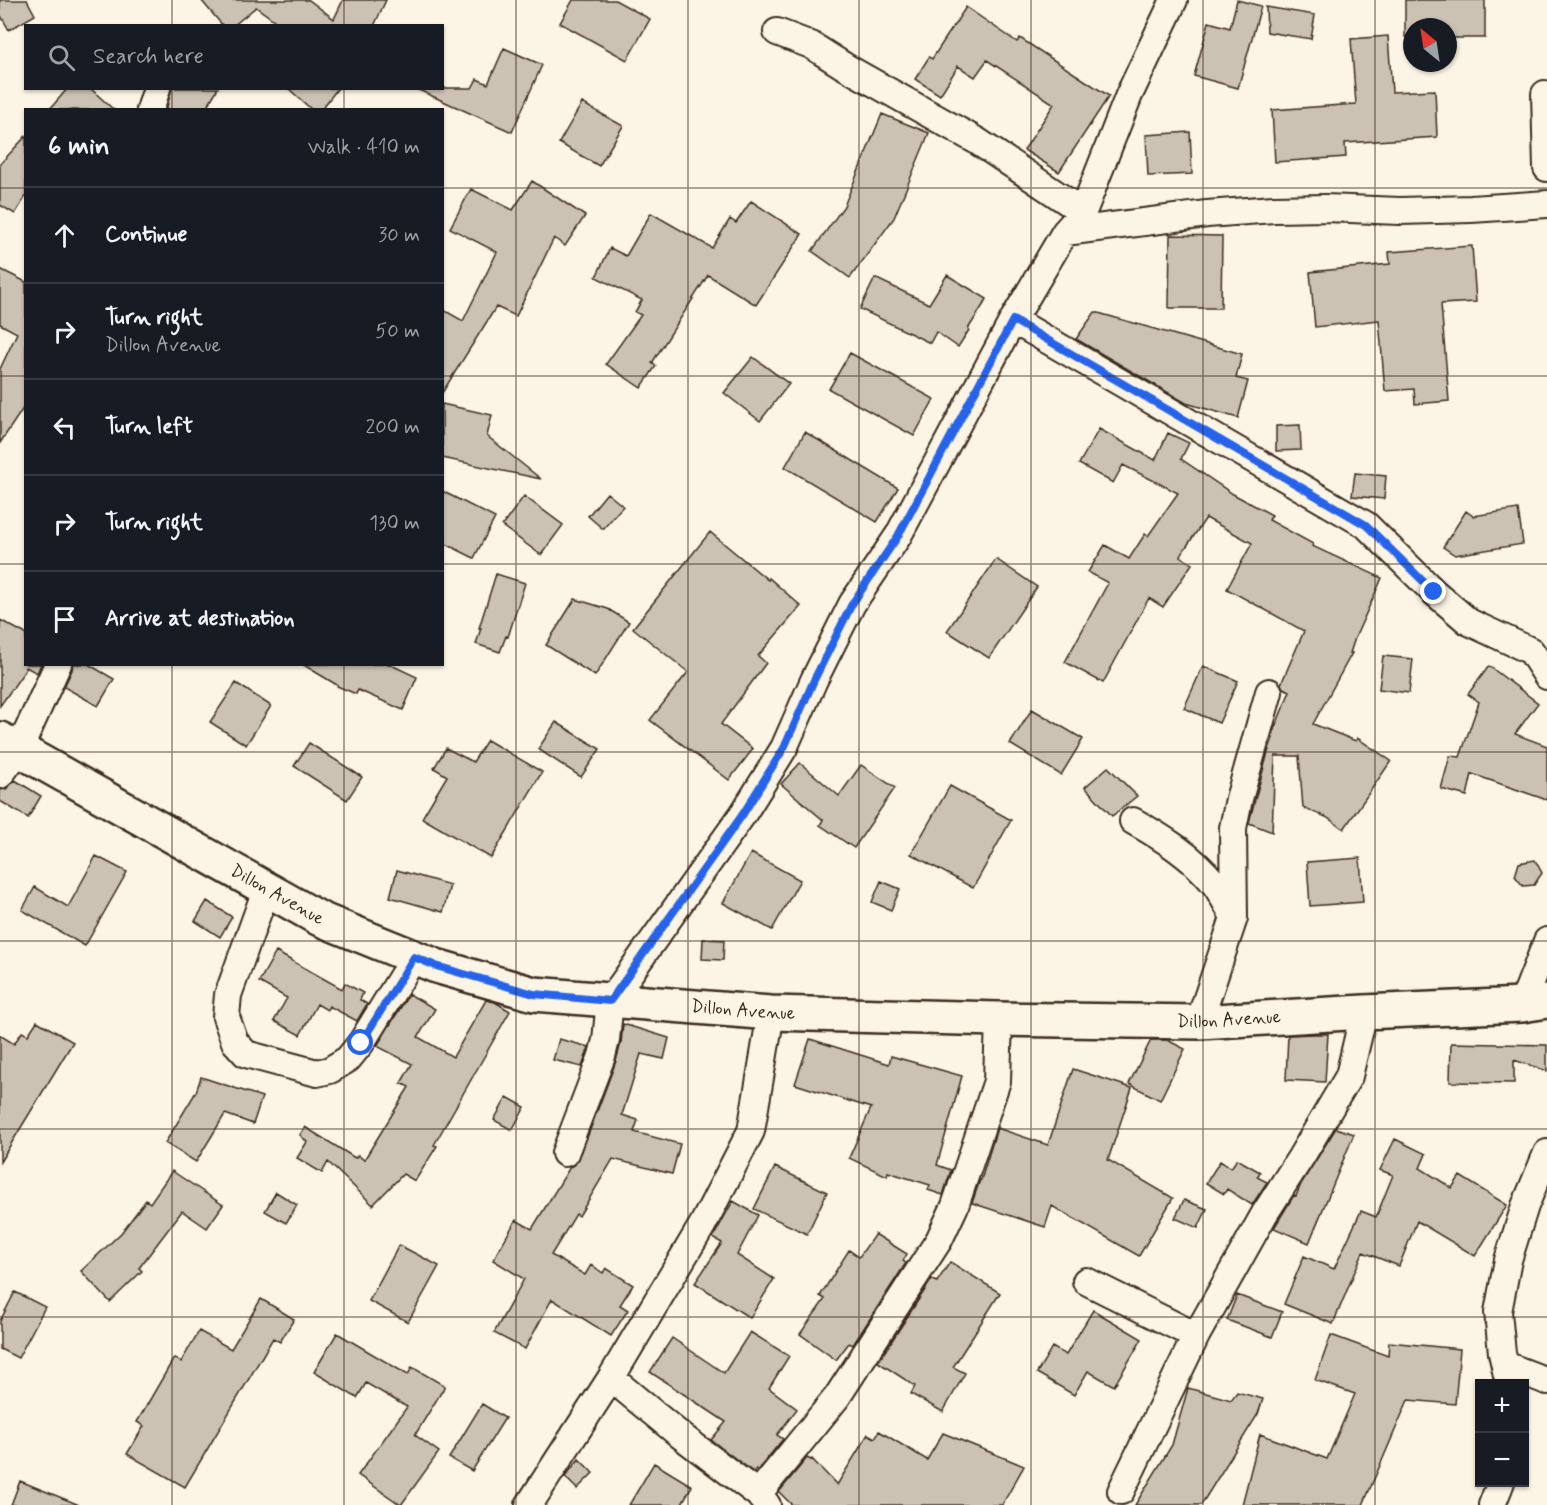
<!DOCTYPE html>
<meta charset="utf-8">
<style>
:root{--surface:#171b24;--page:#242831;--text:#f1f3f6;--muted:#9ea1a6;--line:#363941}
body{margin:0;font-family:Mynerve,sans-serif;background:var(--page);color:var(--text)}
.controls{position:absolute;right:18px;bottom:18px;display:grid;overflow:hidden;border-radius:0px;box-shadow:0 2px 4px #0004}
.controls button{width:54px;height:54px;display:grid;place-items:center;padding:0;border:0;border-bottom:2px solid var(--line);background:var(--surface);color:var(--text);font:30px sans-serif}
.compass{position:absolute;left:1403px;top:18px;width:54px;height:54px;border-radius:50%;background:var(--surface);box-shadow:0 2px 4px #0004;rotate:330deg}
.stop{position:absolute;width:18px;height:18px;margin:-14px;border:4px solid #2563eb;border-radius:50%;background:#fff}
.stop.end{background:#2563eb;border-color:#fff;box-shadow:0 2px 6px #0008}
.list{margin:0;padding:0;list-style:none}
h2{display:flex;justify-content:space-between;align-items:center;height:78px;margin:0;padding:0 24px;font-size:26px}
h2 small{font-size:20px;font-weight:400;color:var(--muted)}
.list li{display:grid;grid-template-columns:39px 1fr auto;gap:18px;align-items:center;box-sizing:border-box;height:96px;padding:0 24px;border-top:2px solid var(--line)}
.list b{display:block;font-size:22px;white-space:nowrap}
.list p{margin:0;font-size:20px;white-space:nowrap;color:var(--muted)}
.list em{font-size:20px;font-style:normal;color:var(--muted)}
.icon{flex:none;width:33px;height:33px;fill:none;stroke:currentColor;stroke-width:2;stroke-linecap:round;stroke-linejoin:round}
.map{position:relative;flex:none;width:1547px;height:1505px;overflow:hidden}
.search{position:absolute;background:var(--surface);box-shadow:0 2px 4px #0004;left:24px;top:24px;width:420px;height:66px;display:flex;align-items:center;gap:15px;box-sizing:border-box;padding:0 21px;border-radius:0px;color:var(--muted);font-size:22px}
.panel{position:absolute;background:var(--surface);box-shadow:0 2px 4px #0004;left:24px;top:108px;width:420px;height:558px;border-radius:0px}
.map>svg:first-child{display:block}
.building{fill:#ccc2b3;stroke:#3b2a1e;stroke-width:1.5}
.lines{fill:none;stroke-linecap:round;stroke-linejoin:round}
.street-casing{stroke:#3b2a1e;stroke-width:30}
.secondary-casing{stroke:#3b2a1e;stroke-width:38}
.street{stroke:#fcf5e5;stroke-width:26}
.secondary{stroke:#fcf5e5;stroke-width:33}
.route{stroke:#2563eb;stroke-width:8}
.grid{fill:none;stroke:#3b2a1e;stroke-width:1.5;stroke-opacity:0.55}
.labels{text-anchor:middle;dominant-baseline:central;stroke-width:5;stroke-linejoin:round;paint-order:stroke}
.street-label{font-size:18px;fill:#3b2a1e;stroke:#fcf5e5}
</style>
<div class="map">
<svg width="1547" height="1505" viewBox="0 0 1547 1505">
<rect width="100%" height="100%" fill="#fcf5e5"/>
<filter id="ink" filterUnits="userSpaceOnUse"><feTurbulence type="fractalNoise" baseFrequency=".0167" numOctaves="2"/><feDisplacementMap in="SourceGraphic" scale="12" xChannelSelector="R" yChannelSelector="G"/><feConvolveMatrix kernelMatrix="1 2 1 2 8 2 1 2 1" color-interpolation-filters="sRGB"/></filter>
<g filter="url(#ink)">
<path class="building" d="M0,0H27L35,15L9,30L0,14Z
M201,0H309L334,19L343,0H386L374,26H282L256,7L233,26H223Z
M573,0H615L650,19L627,60L560,23Z
M1237,0L1261,6L1238,88L1194,76L1209,22L1230,28Z
M1405,0H1485V38H1448V27H1412V37H1405Z
M966,7L1017,42L1020,38L1109,96L1059,172L1024,150L1054,104L987,60L975,77L958,66L940,95L915,79L929,57L932,59Z
M1266,7L1315,15L1311,39L1267,32Z
M1388,36L1392,92L1435,90L1437,137L1345,143L1346,157L1275,162L1272,110L1356,104L1351,39Z
M504,48L542,65L512,132L414,88H472L477,79L488,84Z
M68,88H90L114,110H49Z
M172,88H218L205,110H166Z
M288,88H338L321,110H312Z
M582,103L623,126L599,166L559,143Z
M882,114L929,133L894,218L850,278L812,251L844,206Z
M1190,132L1192,174L1148,176L1146,135Z
M26,136V196L15,214L0,205V164Z
M532,181L585,216L565,246L554,238L516,316L496,307L442,393V309L463,321L497,252L450,228L471,189L513,210Z
M751,201L802,234L756,305L708,275L652,363L656,366L641,388L606,364L641,315L635,312L642,300L596,277L610,248L626,256L651,213L712,248L730,219L736,223Z
M1170,235L1222,236L1221,308H1169Z
M1472,246L1476,302L1441,304L1449,401L1415,404L1414,389L1385,391L1379,320L1315,327L1310,272L1390,264L1389,252Z
M0,269L26,282V404L0,443V369L17,333L0,324Z
M947,275L987,299L968,329L969,330L958,347L936,332L930,343L860,309L875,278L929,304Z
M1095,312L1242,354L1236,378L1248,381L1238,418L1186,403L1076,339Z
M850,353L934,399L914,436L829,389Z
M753,357L789,384L760,421L724,393Z
M442,404L492,415L487,436L541,479L442,458Z
M1300,425L1301,450L1276,451V426Z
M1099,429L1155,460L1168,433L1189,443L1181,459L1233,494L1272,515L1269,520L1313,544L1312,546L1382,578L1355,638L1350,653H1352L1313,724L1356,741L1357,738L1391,761L1344,829L1326,817L1303,808L1299,756H1275L1272,832L1249,823L1254,803L1269,749L1273,738L1272,737L1274,730L1290,691L1283,688L1281,684L1304,631L1227,589L1252,543L1206,518L1180,556L1192,564L1163,607L1149,598L1103,683L1065,662L1108,583L1088,572L1105,545L1129,559L1145,534L1148,536L1178,493L1123,465L1113,483L1079,464Z
M805,432L898,488L877,522L785,467Z
M1355,473L1386,476L1384,499L1352,496Z
M442,491L495,518L474,558L442,542Z
M607,493L623,506L603,529L588,516Z
M524,496L563,525L541,555L502,526Z
M1518,509L1523,544L1455,555L1443,547L1466,511L1473,516Z
M710,532L768,580L769,578L801,606L758,656L766,663L721,724L753,749L729,780L650,720L688,672L633,628Z
M996,559L1037,587L989,658L947,631Z
M496,574L525,583L508,637L506,636L500,652L476,644L481,628H479Z
M575,599L608,609L629,622L595,676L546,645Z
M0,620L26,634V664H41L37,673L26,667V669L0,706Z
M1383,656L1413,659L1409,693L1379,689Z
M73,664H88L114,679L98,706L64,687L72,670Z
M302,664H389L417,677L403,710L358,690L356,694L337,686V685Z
M1203,666L1238,681L1219,723L1184,708Z
M1489,666L1538,703L1515,734L1547,746V800L1472,774L1467,796L1441,789L1450,756L1460,757L1479,702L1468,694Z
M236,683L271,706L246,745L210,722Z
M1032,709L1083,739L1061,775L1010,744Z
M556,722L600,749L581,777L538,749Z
M487,740L542,772L491,858L422,818L447,776L434,768L446,748L473,762Z
M309,743L362,777L347,800L294,766Z
M800,763L839,796L861,765L895,788L854,848L820,825L823,820L781,784Z
M1108,767L1137,796L1112,816L1085,787Z
M15,780L41,796L28,818L0,801V790L6,789Z
M950,786L1011,820L973,888L911,854Z
M751,853L800,880L772,930L723,903Z
M96,856L127,872L85,946L22,910L35,887L68,907Z
M1360,858L1363,902L1310,906L1307,862Z
M1535,860L1542,873L1534,885L1523,886L1515,876L1519,863Z
M397,870L450,885L443,912L390,897Z
M881,881L900,889L891,910L872,902Z
M207,901L232,917L220,937L195,921Z
M703,939L724,940L723,960L702,959Z
M276,952L342,989L345,983L363,993L360,1000L367,1004L357,1021L329,1006L327,1010L317,1004L300,1035L274,1021L287,998L259,982Z
M409,994L435,1009L418,1037L453,1057L486,1000L495,1002L510,1011L434,1145L437,1146L415,1181L403,1174L373,1205L328,1162L322,1173L297,1158L307,1142L300,1135L305,1127L355,1158L358,1155L364,1160L409,1087L401,1083L412,1064L377,1046Z
M37,1021L73,1042L0,1162V1035L14,1044L22,1032L28,1035Z
M623,1024L669,1038L664,1059L641,1054L622,1115L638,1120L634,1132L680,1144L672,1174L613,1159L579,1216L576,1214L551,1255L585,1275L591,1265L603,1273L606,1268L633,1285L620,1305L628,1310L611,1336L552,1299L525,1349L494,1333L524,1279L493,1260L516,1220L532,1229L570,1167L575,1164L579,1159L616,1061L621,1043Z
M1314,1034H1328L1325,1082L1286,1080L1288,1035Z
M559,1039L589,1047L582,1067L553,1060Z
M810,1039L889,1064L891,1056L962,1076L937,1165L951,1170L943,1195L928,1190L930,1185L888,1172L887,1176L849,1158L871,1108L795,1084Z
M1151,1040H1167L1185,1049L1160,1100L1129,1084Z
M1451,1043L1547,1045V1071L1514,1060V1083L1450,1082Z
M1073,1069L1132,1088L1108,1160L1173,1198L1139,1256L1052,1206L1045,1227L972,1203L980,1180H981L997,1128L1048,1145Z
M201,1077L262,1097L253,1124L225,1114L196,1162L165,1143L196,1092Z
M507,1097L525,1107L512,1130L494,1120Z
M1336,1128L1354,1134L1309,1243L1274,1228L1294,1195L1296,1196L1301,1184Z
M1395,1139L1426,1154L1420,1168L1452,1188L1460,1176L1507,1205L1475,1256L1417,1221L1399,1266L1363,1252L1333,1324L1284,1304L1304,1256L1334,1269L1361,1211L1376,1217L1393,1175L1380,1170Z
M1237,1159L1260,1172L1257,1177L1267,1182L1252,1205L1227,1189L1224,1194L1206,1183L1220,1161L1231,1168Z
M775,1167L827,1192L807,1234L754,1209Z
M172,1171L223,1205L207,1228L182,1211L139,1268L142,1271L110,1302L81,1271L121,1233L146,1200L150,1203Z
M276,1192L297,1205L286,1223L265,1211Z
M1184,1200L1207,1209L1198,1228L1175,1218Z
M733,1201L758,1215L737,1255L774,1279L750,1318L695,1283L722,1243L713,1238Z
M875,1234L907,1254L903,1261L906,1263L853,1345L849,1343L836,1360L800,1334L825,1299L820,1296L849,1250L859,1257Z
M399,1245L439,1266L408,1322L369,1301Z
M950,1262L1000,1293L953,1367L965,1373L943,1412L911,1394L915,1386L878,1362L932,1279L937,1282Z
M15,1292L45,1307L18,1358L0,1349V1321Z
M1237,1295L1282,1312L1272,1337L1227,1320Z
M261,1299L294,1319L280,1342L273,1338L185,1487L127,1454L144,1426L137,1422L174,1358L181,1362L199,1331L231,1349Z
M1093,1310L1142,1339L1114,1386L1088,1371L1074,1395L1037,1373L1052,1347L1066,1355Z
M750,1332L789,1356L769,1388L797,1409L777,1435L783,1439L757,1471L756,1469L753,1472L711,1440L726,1422L650,1372L672,1338L724,1373Z
M337,1333L408,1375L412,1367L445,1386L415,1435L439,1452L401,1505L358,1475L407,1407L366,1383L357,1398L314,1372Z
M1331,1335L1388,1356L1389,1342L1460,1349L1455,1404L1408,1400L1363,1505H1242L1260,1434L1327,1459L1355,1394L1315,1380Z
M1188,1388L1231,1400L1237,1392L1263,1399L1258,1414L1201,1505H1135L1172,1445Z
M482,1404L505,1418L472,1471L449,1458Z
M879,1431L927,1460L943,1433L1024,1466L1002,1505H792L779,1492L807,1458L811,1460L812,1459L837,1485L868,1434L875,1438Z
M579,1459L593,1473L577,1489L565,1477Z
M654,1463L692,1486L681,1505H629Z
M20,1481L77,1504V1505H11Z"/>
<g class="lines">
<g class="street-casing">
<path id="street" d="M777,32L811,45L844,66L977,141L1083,212
M1545,94L1547,168
M150,110L157,88
M1065,232L1207,214L1274,209L1325,208L1400,211L1471,209L1547,204
M1013,320L1366,525L1434,592L1469,622L1531,651L1547,676
M0,775L19,750L58,664
M1133,821C1163,838 1192,856 1214,883C1221,892 1227,905 1233,915
M266,890L228,995L226,1017L235,1042L246,1054L317,1073L330,1070L348,1059L361,1043L414,957
M1522,1005L1547,941
M1199,1022L1234,918L1233,828L1239,799L1269,692
M565,1153L602,1056L606,1040L610,1001L743,814L784,748L814,680L852,604L898,536L1013,320L1065,232L1083,212L1129,95L1174,0
M1086,1281L1196,1336
M1505,1365L1547,1381
M611,1378L680,1435L758,1494L767,1505
M1509,1384L1502,1353L1498,1312L1508,1260L1525,1206L1547,1153
M1121,1491L1196,1336L1265,1213L1301,1157L1349,1076L1364,1012
M758,1494L837,1397L939,1240L955,1206L997,1081L999,1019
M529,1505L611,1378L703,1224L751,1131L771,1013
M1492,1505L1501,1482"/>
</g>
<g class="secondary-casing">
<g id="secondary">
<path id="s1" d="M0,739L320,919L436,966L534,994L771,1013L999,1019L1199,1022L1364,1012L1522,1005L1547,1001"/>
</g>
</g>
<use href="#street" class="street"/>
<use href="#secondary" class="secondary"/>
</g>
</g>
<g class="lines" filter="url(#ink)">
<path class="route" d="M361,1043L414,957L436,966L534,994L610,1001L743,814L784,748L814,680L852,604L898,536L1013,320L1366,525L1434,592"/>
</g>
<path class="grid" d="M172,0V26M344,0V26M516,0V1505M688,0V1505M859,0V1505M1031,0V1505M1203,0V1505M1375,0V1505M172,88V110M344,88V110M0,188H26M442,188H1547M0,376H26M442,376H1547M0,564H26M442,564H1547M172,664V1505M344,664V1505M0,752H1547M0,941H1547M0,1129H1547M0,1317H1547"/>
<g class="labels">
<g class="street-label">
<text stroke="none"><textPath href="#s1" startOffset="318">Dillon Avenue</textPath></text>
<text stroke="none"><textPath href="#s1" startOffset="804">Dillon Avenue</textPath></text>
<text stroke="none"><textPath href="#s1" startOffset="1290">Dillon Avenue</textPath></text>
</g>
</g>
</svg>
<div class="controls">
<button>+</button>
<button>−</button>
</div>
<svg class="compass" viewBox="-18 -18 36 36"><path d="M0-13l5 13h-10z" fill="#e53935"/><path d="M0 13l5-13h-10z" fill="#9ea1a6"/></svg>
<div class="stop" style="left:361px;top:1043px"></div>
<div class="stop end" style="left:1434px;top:592px"></div>
<div class="search"><svg class="icon" aria-label="search" viewBox="0 0 24 24"><circle cx="10" cy="10" r="6"/><path d="M15 15l6 6"/></svg>Search here</div>
<section class="panel">
<h2>6 min<small>Walk · 410 m</small></h2>
<ul class="list">
<li><svg class="icon" aria-label="ahead" viewBox="0 0 24 24"><path d="M12 20V5M6 11l6-6 6 6"/></svg><div><b>Continue</b></div><em>30 m</em></li>
<li><svg class="icon" aria-label="right" viewBox="0 0 24 24"><path d="M7 20v-9h11M14 6l5 5-5 5"/></svg><div><b>Turn right</b><p>Dillon Avenue</p></div><em>50 m</em></li>
<li><svg class="icon" aria-label="left" viewBox="0 0 24 24"><path d="M17 20v-9H6M10 6l-5 5 5 5"/></svg><div><b>Turn left</b></div><em>200 m</em></li>
<li><svg class="icon" aria-label="right" viewBox="0 0 24 24"><path d="M7 20v-9h11M14 6l5 5-5 5"/></svg><div><b>Turn right</b></div><em>130 m</em></li>
<li><svg class="icon" aria-label="arrive" viewBox="0 0 24 24"><path d="M6 21V4h12l-3 4 3 4H6"/></svg><div><b>Arrive at destination</b></div></li>
</ul>
</section>
</div>
